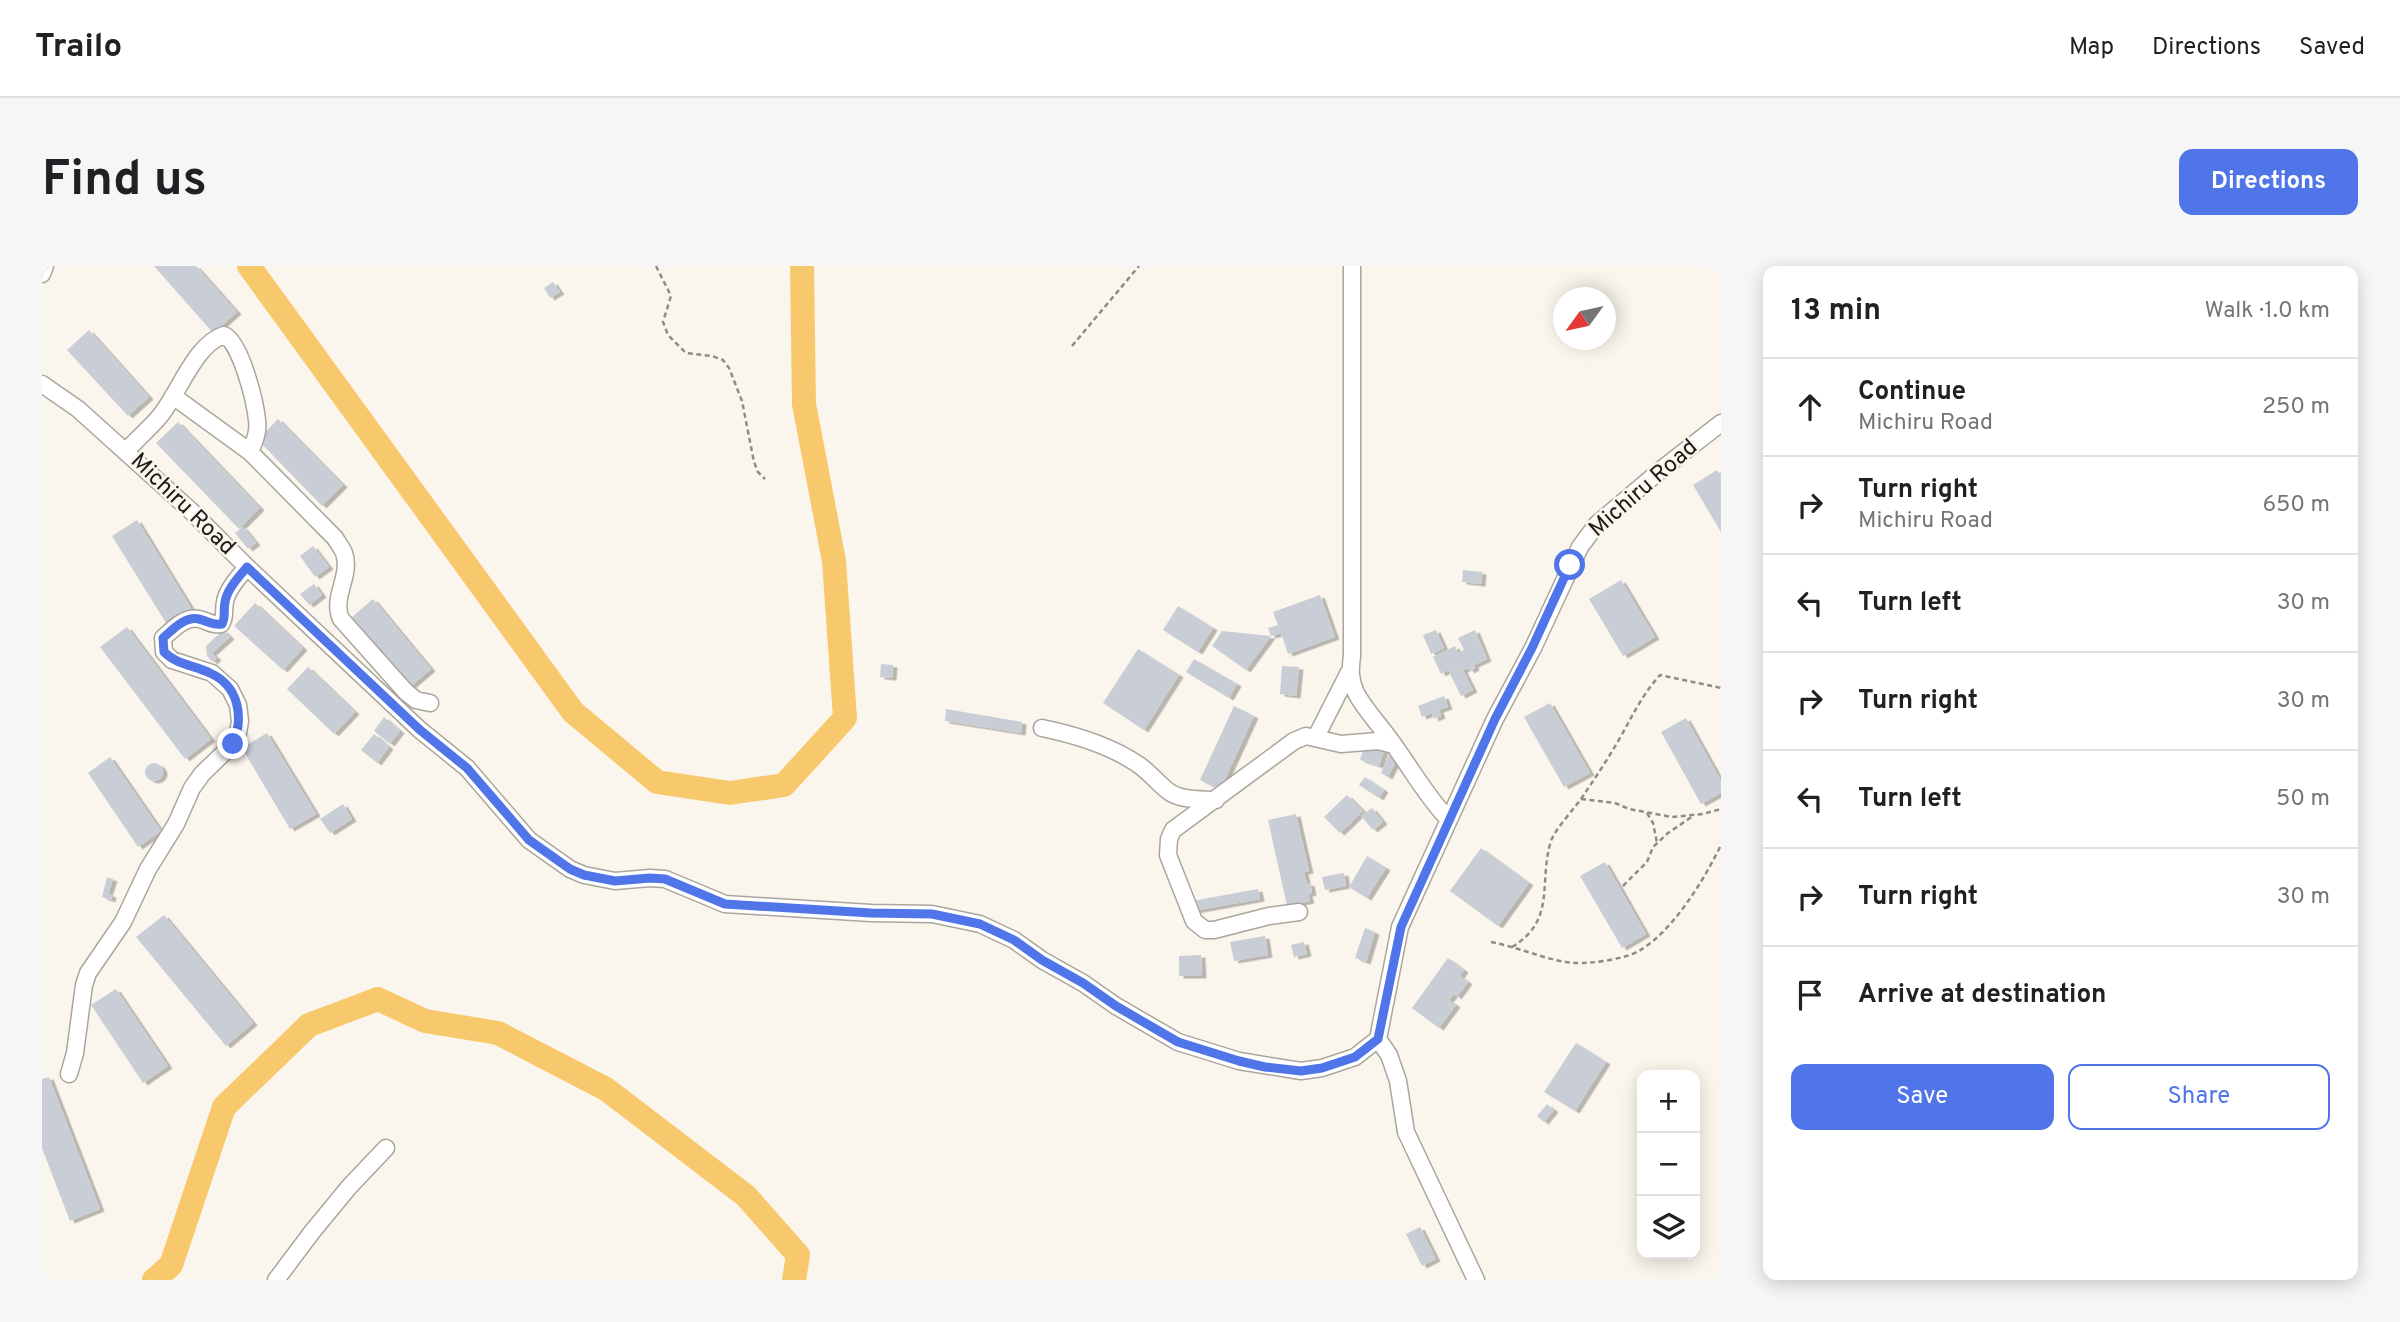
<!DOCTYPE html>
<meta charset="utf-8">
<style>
:root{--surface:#fff;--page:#f6f6f6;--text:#202124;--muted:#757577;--line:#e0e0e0;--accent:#4f75e8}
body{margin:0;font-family:Overpass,sans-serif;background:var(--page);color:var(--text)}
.controls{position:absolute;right:21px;bottom:21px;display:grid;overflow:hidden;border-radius:14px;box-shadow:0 4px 18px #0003}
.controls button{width:63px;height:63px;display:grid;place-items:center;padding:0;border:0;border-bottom:2px solid var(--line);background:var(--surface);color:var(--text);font:35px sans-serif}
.compass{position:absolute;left:1511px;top:21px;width:63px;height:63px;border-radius:50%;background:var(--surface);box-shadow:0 4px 18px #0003;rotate:237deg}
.stop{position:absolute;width:21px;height:21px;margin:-16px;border:5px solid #4f75e8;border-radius:50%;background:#fff}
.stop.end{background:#4f75e8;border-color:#fff;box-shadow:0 2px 7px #0008}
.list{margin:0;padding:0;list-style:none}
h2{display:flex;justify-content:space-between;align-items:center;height:91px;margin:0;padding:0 28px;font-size:30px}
h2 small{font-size:23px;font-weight:400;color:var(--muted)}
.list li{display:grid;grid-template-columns:46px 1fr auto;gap:21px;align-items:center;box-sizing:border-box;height:98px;padding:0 28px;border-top:2px solid var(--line)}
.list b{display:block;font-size:26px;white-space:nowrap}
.list p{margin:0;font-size:23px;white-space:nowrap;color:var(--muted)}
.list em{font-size:23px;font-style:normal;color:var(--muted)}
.actions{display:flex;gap:14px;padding:21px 28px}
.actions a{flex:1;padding:16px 0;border:2px solid var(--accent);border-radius:14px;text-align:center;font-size:24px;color:var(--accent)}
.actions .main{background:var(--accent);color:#fff}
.icon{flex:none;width:38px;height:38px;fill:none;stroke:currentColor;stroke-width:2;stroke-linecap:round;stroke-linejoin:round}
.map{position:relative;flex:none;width:1679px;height:1014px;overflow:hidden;border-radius:14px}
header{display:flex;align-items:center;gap:42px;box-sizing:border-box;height:98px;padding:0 35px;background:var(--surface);border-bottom:2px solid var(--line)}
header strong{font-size:33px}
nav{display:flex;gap:38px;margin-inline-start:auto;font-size:24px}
.intro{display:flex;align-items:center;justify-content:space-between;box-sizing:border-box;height:168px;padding:0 42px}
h1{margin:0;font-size:49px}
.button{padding:18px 32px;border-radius:14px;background:var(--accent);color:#fff;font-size:24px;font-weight:700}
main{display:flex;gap:42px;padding:0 42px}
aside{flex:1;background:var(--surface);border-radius:14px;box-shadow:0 4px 18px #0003}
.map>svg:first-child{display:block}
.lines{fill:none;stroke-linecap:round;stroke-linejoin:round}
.river{stroke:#f8c86d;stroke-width:24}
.building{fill:#c9cdd6;filter:url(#shadow)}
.minor-casing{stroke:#aba69d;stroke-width:19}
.path{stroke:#8f8c86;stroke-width:2.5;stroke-dasharray:5 3.5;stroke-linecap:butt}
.minor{stroke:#fff;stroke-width:16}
.route{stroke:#4f75e8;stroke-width:9}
.labels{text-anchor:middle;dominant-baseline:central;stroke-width:5;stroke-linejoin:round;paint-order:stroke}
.street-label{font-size:23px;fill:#1d1b18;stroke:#fbf6ed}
</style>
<header>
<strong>Trailo</strong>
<nav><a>Map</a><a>Directions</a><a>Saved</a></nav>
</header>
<div class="intro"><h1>Find us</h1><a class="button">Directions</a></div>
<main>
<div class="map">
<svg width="1679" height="1014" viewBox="0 0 1679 1014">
<defs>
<filter id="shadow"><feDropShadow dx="4.5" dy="2.5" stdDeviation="0" flood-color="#0004"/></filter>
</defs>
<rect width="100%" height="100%" fill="#fbf6ed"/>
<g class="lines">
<path class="river" d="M207,0L531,446L615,516L688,527L742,519L803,452L792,295L762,138L760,0
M112,1014L129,999L182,841L267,759L336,733L383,755L456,767L564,823L704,930L756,989L752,1014"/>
</g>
<path class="building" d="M112,0H154L195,46L171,67Z
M511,16L518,26L508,32L502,22Z
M47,64L107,131L86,150L25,84Z
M236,153L301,219L280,240L216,174Z
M136,156L218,242L197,263L114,177Z
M1675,204L1679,210V266L1651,219Z
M95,254L149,342L124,357L70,270Z
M201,261L214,277L206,283L193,267Z
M271,280L287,301L273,311L258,290Z
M1421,304L1440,306L1439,318L1420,316Z
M1579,314L1613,371L1581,390L1547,333Z
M272,318L280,329L267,339L258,328Z
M1278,329L1293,371L1246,388L1239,367L1229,370L1226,362L1236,359L1231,346Z
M331,333L389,403L369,420L310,351Z
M213,337L261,382L241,404L192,360Z
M1136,340L1171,362L1156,386L1121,364Z
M85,361L169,473L143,493L58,381Z
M181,364L188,371L170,387L175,392L171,396L165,390L164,380Z
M1394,364L1402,382L1389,388L1381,369Z
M1433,364L1445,393L1432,399L1433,402L1428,405L1426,402L1421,404L1431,424L1419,430L1406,404L1399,408L1391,391L1413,380L1416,387L1422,384L1416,372Z
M1180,365L1229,370L1204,404L1170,380Z
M1096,383L1137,409L1102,464L1061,437Z
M1152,393L1195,418L1187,432L1144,406Z
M839,398L851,399L850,412L838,411Z
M1240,400L1257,401L1254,430L1238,428Z
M266,401L313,446L292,468L245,423Z
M1402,430L1406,441L1397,444L1399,450L1392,453L1390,447L1380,451L1376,440Z
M1508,437L1548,507L1522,521L1482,451Z
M1192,440L1212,450L1178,524L1158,514Z
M904,443L980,456L979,467L903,455Z
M342,451L358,465L348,478L332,465Z
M1644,452L1679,515V527L1659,538L1619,466Z
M225,467L274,548L248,563L200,482Z
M332,468L347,481L335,497L319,484Z
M1323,479L1342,485L1337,500L1318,494Z
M1347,489L1355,493L1346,511L1339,507Z
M68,491L119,565L96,581L46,507Z
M103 506a9 9 0 1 1 18 0a9 9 0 1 1-18 0Z
M1323,511L1342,524L1337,532L1317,519Z
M1305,529L1321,545L1298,567L1282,551Z
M301,538L310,553L288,567L278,553Z
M1330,542L1341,556L1331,564L1319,550Z
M1254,548L1267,605L1262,606L1265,618L1268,617L1270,627L1266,628L1268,635L1245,640L1226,554Z
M1439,582L1487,617L1456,660L1408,625Z
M1325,590L1344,602L1325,632L1307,621Z
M1563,596L1604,668L1580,682L1538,610Z
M1302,607L1304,620L1283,624L1280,611Z
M65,611L71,613L66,628L70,629L69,634L60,631Z
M1216,623L1218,633L1152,645L1150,635Z
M122,649L211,757L184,780L94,671Z
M1323,662L1333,666L1324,696L1313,692Z
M1223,670L1226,689L1192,695L1188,676Z
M1262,676L1265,688L1252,691L1249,679Z
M1159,689L1160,710H1137V690Z
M1406,692L1422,704L1418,710L1426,716L1415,731L1412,728L1407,734L1414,739L1397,762L1370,742Z
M74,723L126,800L101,817L49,739Z
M1534,777L1564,796L1533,845L1502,826Z
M7,811L58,943L28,955L0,882V813Z
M1505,838L1512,844L1502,856L1495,850Z
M1378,961L1394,993L1380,1000L1364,968Z"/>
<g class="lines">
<g class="minor-casing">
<path id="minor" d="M1310,0V390C1308,404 1308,414 1314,427C1323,444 1338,459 1349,475C1369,502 1384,530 1407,554
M0,8L3,0
M0,118L36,143L148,244L205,301L378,464L425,502L487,574L528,603L542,609L573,615L608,612L623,613L683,638L829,647L890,648L938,658L972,674L1000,694L1041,717L1074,740L1136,776L1197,795L1259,805L1280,802L1313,791L1336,773L1358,661L1453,453L1491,382L1538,281L1555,258L1620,203L1679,157
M131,130L208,186L293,272C296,277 300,282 302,287C310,310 289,331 299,353L364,426L374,434L388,437
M84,185C95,173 108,162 118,150C137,127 153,78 182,69C199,77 213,135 215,154C217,166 212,176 208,186
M1000,462C1034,469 1068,479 1097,499C1108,507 1116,517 1126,525C1139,535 1159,533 1174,534
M1274,471L1307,406
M1257,646L1227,650L1172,664H1163L1152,655L1126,589L1127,573L1131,564L1252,475L1264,470L1299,478L1336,475L1352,479
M1336,773L1347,789L1356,815L1364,866L1434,1014
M27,808L33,787L42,719L46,707L81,656L106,603L134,558L150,522L160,508L191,478L196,467L198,455L196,439L188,423L170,407L130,394L122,386L121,372C131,363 143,350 157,353C166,355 171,360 179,358C184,351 181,345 183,336C185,323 197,311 205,301
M234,1014L270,966L307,921L344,882"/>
</g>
<path class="path" d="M614,0L629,30L621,56L626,69L644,87L670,90L681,94L687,102L700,135L712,196L716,206L723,213
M1030,80L1097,0
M1539,533L1573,537L1587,543L1630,551L1661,548L1679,543
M1605,547L1611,557L1615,577
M1581,620L1605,596L1611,581L1626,567L1651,550
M1449,676C1477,681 1505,695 1533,697C1548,698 1583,693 1597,685C1631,665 1662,614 1679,579
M1470,681C1515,654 1496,616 1509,575C1513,563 1535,540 1543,527C1554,511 1565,494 1575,477C1589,453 1599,430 1618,409L1679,422"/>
<use href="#minor" class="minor"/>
</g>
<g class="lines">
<path class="route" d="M191,478C202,451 197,420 168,407C152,399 135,399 122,386L121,372C131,363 143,350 157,353C166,355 171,360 180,358C184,351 181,345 183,336C185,323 197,311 205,301L378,464L425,502L487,574L528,603L542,609L573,615L608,612L623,613L683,638L829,647L890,648L938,658L972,674L1000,694L1041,717L1074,740L1136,776L1197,795L1223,801L1259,805L1280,802L1313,791L1336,773L1359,661L1453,453L1490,382L1528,299"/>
</g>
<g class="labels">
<g class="street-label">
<text transform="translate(1602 223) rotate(-41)">Michiru Road</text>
<text transform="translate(140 239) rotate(44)">Michiru Road</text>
</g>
</g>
</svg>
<div class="controls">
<button>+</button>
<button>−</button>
<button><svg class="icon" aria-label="layers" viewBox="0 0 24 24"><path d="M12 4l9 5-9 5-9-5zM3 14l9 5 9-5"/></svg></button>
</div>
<svg class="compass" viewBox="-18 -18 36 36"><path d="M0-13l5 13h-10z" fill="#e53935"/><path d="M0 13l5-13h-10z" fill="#757577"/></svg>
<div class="stop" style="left:1528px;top:299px"></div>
<div class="stop end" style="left:191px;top:478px"></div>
</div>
<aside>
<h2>13 min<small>Walk · 1.0 km</small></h2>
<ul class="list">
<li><svg class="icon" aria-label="ahead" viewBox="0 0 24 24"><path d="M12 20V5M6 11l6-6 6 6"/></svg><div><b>Continue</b><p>Michiru Road</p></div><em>250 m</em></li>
<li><svg class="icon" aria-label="right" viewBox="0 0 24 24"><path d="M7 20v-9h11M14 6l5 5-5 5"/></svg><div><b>Turn right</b><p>Michiru Road</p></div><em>650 m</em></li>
<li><svg class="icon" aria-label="left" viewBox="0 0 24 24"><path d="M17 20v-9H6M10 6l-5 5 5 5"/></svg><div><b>Turn left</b></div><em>30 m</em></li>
<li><svg class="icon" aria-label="right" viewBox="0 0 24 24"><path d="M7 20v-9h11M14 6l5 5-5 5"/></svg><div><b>Turn right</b></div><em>30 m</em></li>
<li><svg class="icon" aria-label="left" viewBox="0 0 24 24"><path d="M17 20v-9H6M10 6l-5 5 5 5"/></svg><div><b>Turn left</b></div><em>50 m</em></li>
<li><svg class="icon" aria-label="right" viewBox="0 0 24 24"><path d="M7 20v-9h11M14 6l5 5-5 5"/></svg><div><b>Turn right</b></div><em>30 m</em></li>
<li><svg class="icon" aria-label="arrive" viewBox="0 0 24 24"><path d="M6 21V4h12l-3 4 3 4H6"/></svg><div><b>Arrive at destination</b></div></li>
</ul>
<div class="actions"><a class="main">Save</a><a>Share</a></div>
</aside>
</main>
